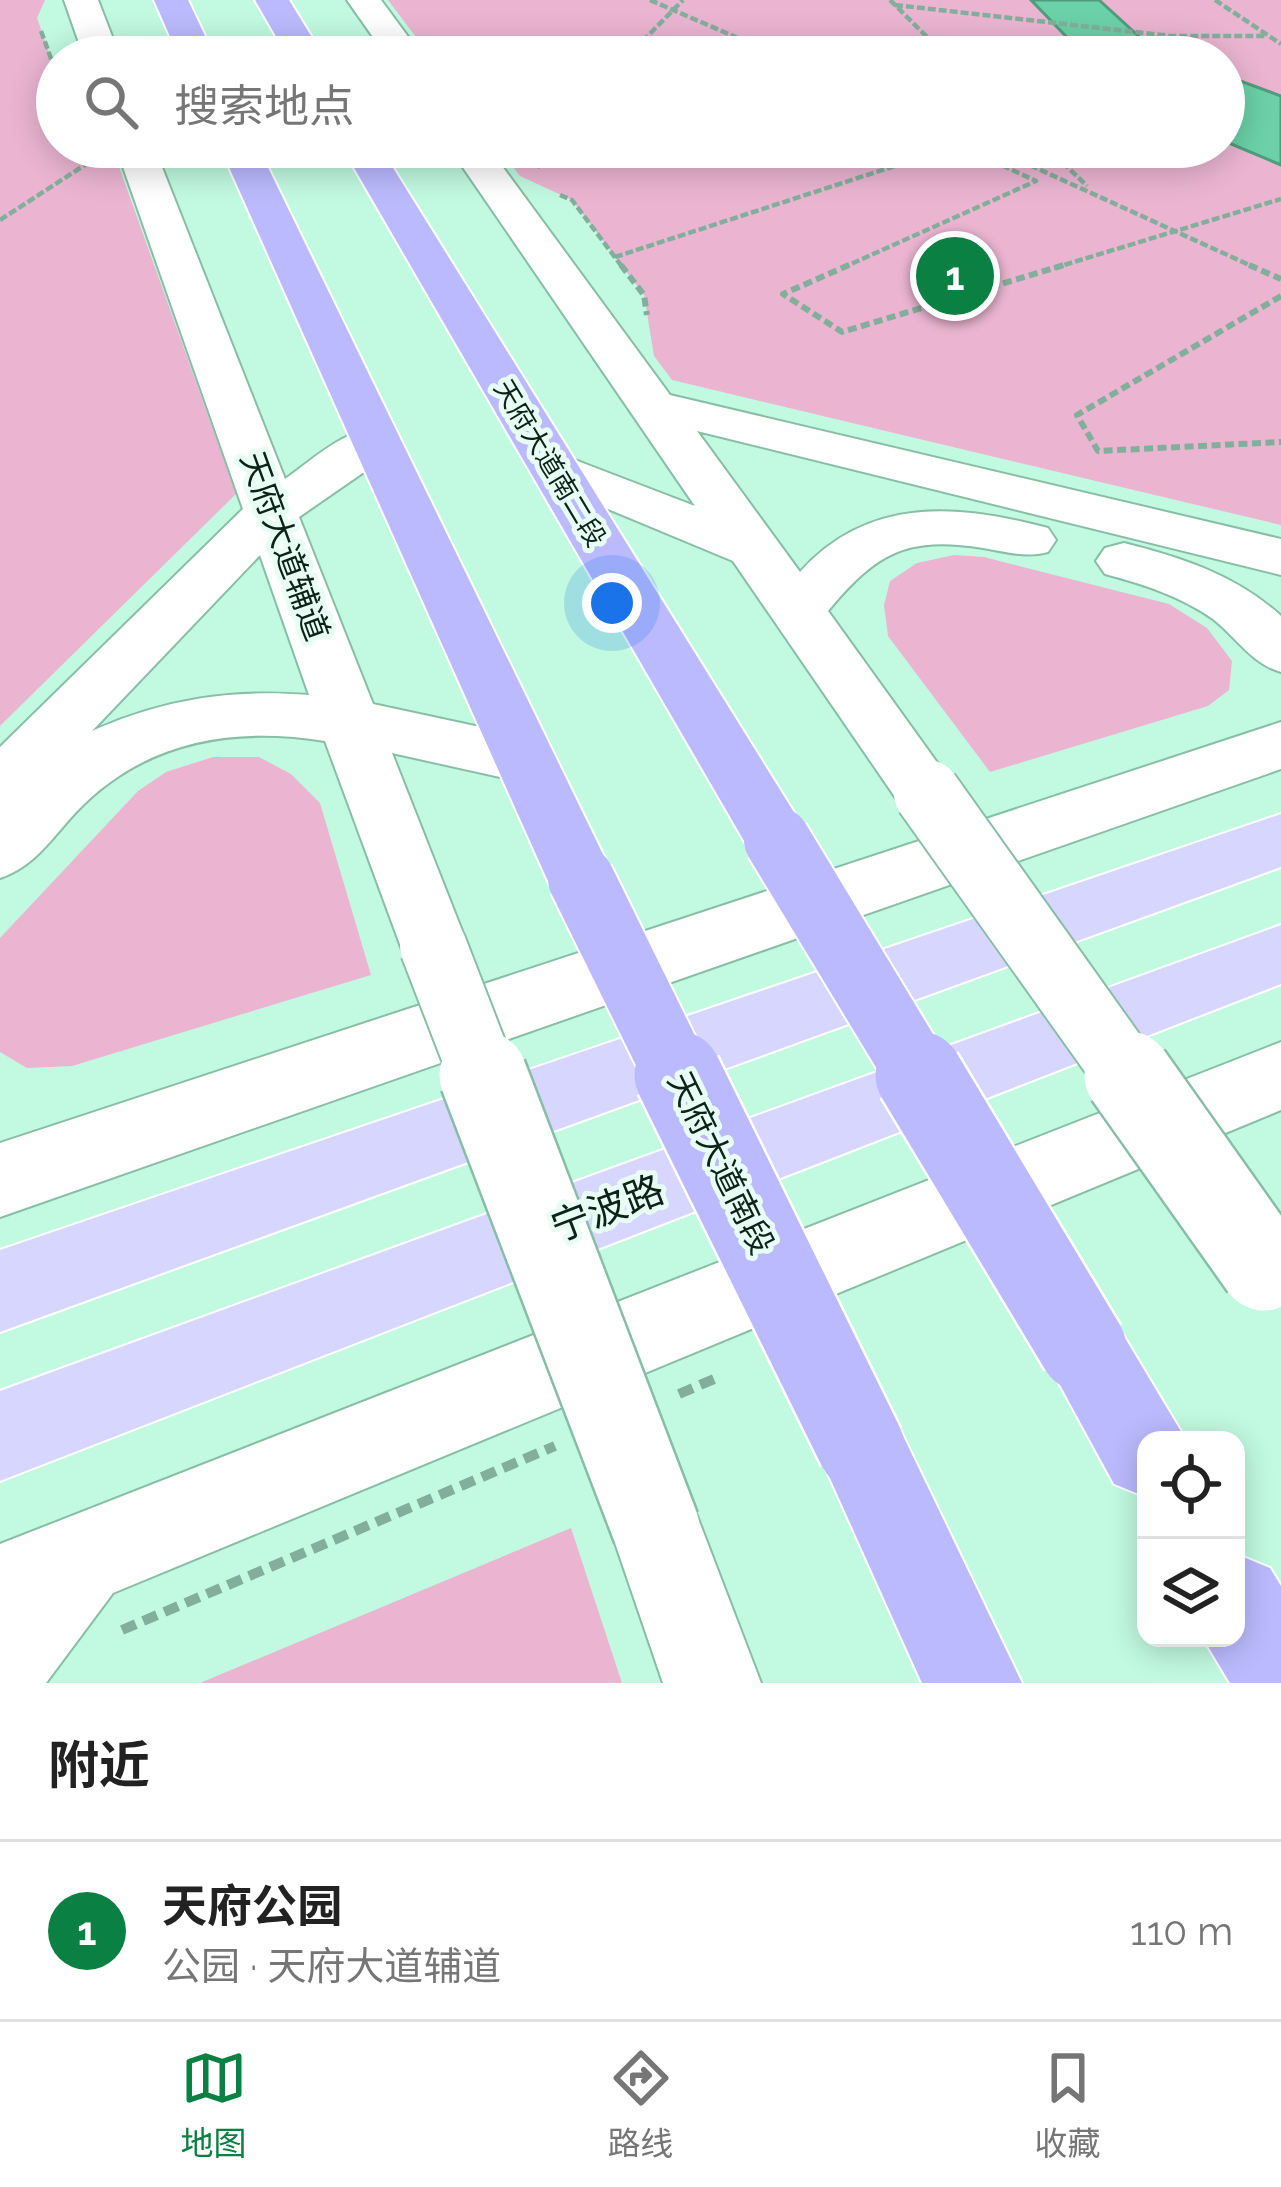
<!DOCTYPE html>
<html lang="zh">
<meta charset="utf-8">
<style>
:root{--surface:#fff;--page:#f2f2f2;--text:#222;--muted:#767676;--line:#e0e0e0;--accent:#0b8043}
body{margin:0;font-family:Raleway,"Noto Sans SC",sans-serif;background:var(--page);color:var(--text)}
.controls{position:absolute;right:36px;bottom:36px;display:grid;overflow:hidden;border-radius:24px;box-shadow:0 6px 30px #0003}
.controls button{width:108px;height:108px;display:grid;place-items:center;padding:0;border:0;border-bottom:3px solid var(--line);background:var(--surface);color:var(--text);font:60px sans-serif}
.you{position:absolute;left:612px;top:603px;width:42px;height:42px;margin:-30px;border:9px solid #fff;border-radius:50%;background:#1a73e8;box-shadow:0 0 0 18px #1a73e833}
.badge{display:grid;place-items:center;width:78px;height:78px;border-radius:50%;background:var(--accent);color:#fff;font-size:39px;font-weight:700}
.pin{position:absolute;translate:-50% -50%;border:6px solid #fff;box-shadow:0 3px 12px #0006}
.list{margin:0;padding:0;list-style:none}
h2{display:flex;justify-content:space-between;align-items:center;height:156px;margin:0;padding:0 48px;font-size:51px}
h2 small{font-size:39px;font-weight:400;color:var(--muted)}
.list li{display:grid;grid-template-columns:78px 1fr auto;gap:36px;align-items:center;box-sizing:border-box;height:180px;padding:0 48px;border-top:3px solid var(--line)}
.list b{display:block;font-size:45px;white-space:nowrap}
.list p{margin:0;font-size:39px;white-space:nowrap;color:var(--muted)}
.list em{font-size:39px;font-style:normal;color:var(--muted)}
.icon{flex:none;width:66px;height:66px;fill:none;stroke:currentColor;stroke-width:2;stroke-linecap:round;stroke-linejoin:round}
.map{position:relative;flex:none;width:1281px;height:1683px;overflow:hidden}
.search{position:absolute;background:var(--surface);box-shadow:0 6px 30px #0003;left:36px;right:36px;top:36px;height:132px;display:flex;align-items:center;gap:30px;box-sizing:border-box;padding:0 42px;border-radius:66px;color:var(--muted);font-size:45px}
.sheet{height:336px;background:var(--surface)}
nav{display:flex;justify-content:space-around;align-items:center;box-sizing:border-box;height:168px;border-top:3px solid var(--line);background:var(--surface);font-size:33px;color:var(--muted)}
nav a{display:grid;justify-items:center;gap:6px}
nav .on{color:var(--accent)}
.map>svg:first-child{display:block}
.green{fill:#ebb5d2}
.water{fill:#6bd1a8;stroke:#4f9d7d;stroke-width:3}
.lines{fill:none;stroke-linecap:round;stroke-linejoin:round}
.minor-casing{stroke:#88bea6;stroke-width:4}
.major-casing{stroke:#fff;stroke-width:4}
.highway-casing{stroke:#fff;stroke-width:4}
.path-far2{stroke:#82af9b;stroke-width:4.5;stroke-dasharray:8 3;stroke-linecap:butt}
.path-far1{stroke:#82af9b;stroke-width:6;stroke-dasharray:9 4.5;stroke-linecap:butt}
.path{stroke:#82af9b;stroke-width:10;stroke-dasharray:15 8;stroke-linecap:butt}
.minor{fill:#fff;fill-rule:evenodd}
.major{fill:#d6d6fe;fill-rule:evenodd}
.highway{fill:#bbbafe;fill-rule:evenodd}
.minor-bridge-far1-casing{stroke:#88bea6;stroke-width:70;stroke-linecap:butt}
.minor-bridge-casing{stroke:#88bea6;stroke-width:92;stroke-linecap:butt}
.highway-bridge-far1-casing{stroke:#fff;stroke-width:70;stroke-linecap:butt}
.highway-bridge-casing{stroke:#fff;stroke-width:92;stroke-linecap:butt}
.minor-bridge-far1{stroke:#fff;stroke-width:66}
.minor-bridge{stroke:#fff;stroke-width:87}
.highway-bridge-far1{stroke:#bbbafe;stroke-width:66}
.highway-bridge{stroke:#bbbafe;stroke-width:87}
.labels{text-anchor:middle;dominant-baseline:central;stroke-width:10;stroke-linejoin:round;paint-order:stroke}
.far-street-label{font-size:27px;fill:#0d231a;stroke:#e8fef4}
.street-label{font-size:33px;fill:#0d231a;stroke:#e8fef4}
.near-street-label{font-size:39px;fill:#0d231a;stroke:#e8fef4}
</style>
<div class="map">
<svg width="1281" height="1683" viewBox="0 0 1281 1683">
<rect width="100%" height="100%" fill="#c1fae0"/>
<path class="green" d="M0,0H45L37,18L57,75V147H112L236,494L0,726Z
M388,0H1281V525L672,380L654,356L644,295L572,200L520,176L498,147H1224V57H431Z
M954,555L984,557L1169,604L1207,628L1232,661L1229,690L1208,706L990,772L888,636L884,605L890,581L917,563Z
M213,757H259L291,774L320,803L371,975L72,1066L27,1068L0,1052V938L138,791L166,772Z
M571,1528L622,1683H200Z"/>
<path class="water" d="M1031,0H1099L1144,41L1174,57H1086Z
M1224,75L1281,96V165L1224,141Z"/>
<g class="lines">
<g class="minor-casing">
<path id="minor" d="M64,0H98L120,57H84Z
M347,0H381L423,57H387Z
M116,147H154L285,479C317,457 353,420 393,430L400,441L393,452L299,517L373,704L522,736L544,743L553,759L544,775L522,782L392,753L468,946L458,966L433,975L408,966L325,741C231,726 144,741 76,812C52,838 34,867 0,878V747L243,509ZM260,555L309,695C231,689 164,699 92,731Z
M449,147H488L670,395L1281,539V575L697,431L800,572C868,496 958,504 1048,528L1056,540L1048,552C1025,558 1007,552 983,548C907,536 877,552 828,611L959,793L950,810L927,817L904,810L733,561L536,479L528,468L536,457L554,452L695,506Z
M1124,543C1183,558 1236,575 1281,616V672C1252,664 1237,638 1213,619C1180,596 1143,584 1105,574L1096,561L1105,548Z
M1281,722V769L0,1217V1143Z
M1281,1042V1110L113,1593L46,1683H0V1544Z
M656,1482L689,1495L761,1683H663L610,1528L623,1495Z"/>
</g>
<g class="major-casing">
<path id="major" d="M1281,814V867L0,1332V1250Z
M1281,925V984L0,1481V1391Z"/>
</g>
<g class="highway-casing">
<path id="highway" d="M154,0H188L215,57H179Z
M255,0H289L324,57H288Z
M220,147H258L615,879L605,898L581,906L557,898L547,879Z
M342,147H380L800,822L810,840L800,858L777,866L754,858Z
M1083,1305L1113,1318L1186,1440H1146V1497L1114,1484L1040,1348L1053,1318Z
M861,1402L893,1415L1022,1683H922L816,1447L829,1415Z
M1236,1554L1270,1568L1281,1586V1683H1230L1203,1638H1236Z"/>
</g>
<path class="path-far2" d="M650,0L782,57
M890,0L947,57
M1215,0L1281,44
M895,5L1171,36H1266
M41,31L57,75
M627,57L683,0
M990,147L1256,268
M1047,147L1087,186
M537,167L578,147
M560,195L572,200L623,268
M0,220L94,159
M615,257L953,147
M842,268L1036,181L963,147
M1054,268L1281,199"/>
<path class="path-far1" d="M621,265L644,295L647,315
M849,265L783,294L842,332L1064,265
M1249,265L1281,279
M1281,296L1077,415L1098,451L1281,442"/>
<path class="path" d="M679,1394L721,1376
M122,1630L555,1446"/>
<use href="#minor" class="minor"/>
<use href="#major" class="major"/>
<use href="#highway" class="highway"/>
<g class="minor-bridge-far1-casing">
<path id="minor-bridge-far1" d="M927,793L1130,1078
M433,946L484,1078"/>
</g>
<g class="minor-bridge-casing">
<path id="minor-bridge" d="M483,1075L656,1528
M1128,1075L1264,1267"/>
</g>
<g class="highway-bridge-far1-casing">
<path id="highway-bridge-far1" d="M777,840L921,1078
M581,879L679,1078"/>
</g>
<g class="highway-bridge-casing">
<path id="highway-bridge" d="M678,1075L861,1447
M919,1075L1083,1348"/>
</g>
<use href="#minor-bridge-far1" class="minor-bridge-far1"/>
<use href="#minor-bridge" class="minor-bridge"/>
<use href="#highway-bridge-far1" class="highway-bridge-far1"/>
<use href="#highway-bridge" class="highway-bridge"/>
</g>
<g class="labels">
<g class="far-street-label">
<text transform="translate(550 463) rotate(59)">天府大道南二段</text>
</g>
<g class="street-label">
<text transform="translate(285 546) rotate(70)">天府大道辅道</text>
<text transform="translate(721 1163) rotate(64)">天府大道南段</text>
</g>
<g class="near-street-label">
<text transform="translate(607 1208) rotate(-21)">宁波路</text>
</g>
</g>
</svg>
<div class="controls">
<button><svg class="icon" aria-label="locate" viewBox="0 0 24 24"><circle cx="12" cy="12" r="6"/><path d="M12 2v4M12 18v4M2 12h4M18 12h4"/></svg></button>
<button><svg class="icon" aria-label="layers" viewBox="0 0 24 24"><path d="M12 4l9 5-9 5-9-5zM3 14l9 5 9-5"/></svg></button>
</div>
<div class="you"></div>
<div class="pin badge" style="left:955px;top:276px">1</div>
<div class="search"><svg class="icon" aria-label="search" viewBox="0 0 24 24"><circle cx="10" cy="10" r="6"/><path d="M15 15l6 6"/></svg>搜索地点</div>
</div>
<section class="sheet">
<h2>附近<small></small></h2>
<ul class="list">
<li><span class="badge">1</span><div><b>天府公园</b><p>公园 · 天府大道辅道</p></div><em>110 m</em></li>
</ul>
</section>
<nav>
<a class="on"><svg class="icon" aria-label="map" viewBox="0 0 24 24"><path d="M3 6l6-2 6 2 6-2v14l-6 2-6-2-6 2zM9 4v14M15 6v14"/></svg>地图</a>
<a><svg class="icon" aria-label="directions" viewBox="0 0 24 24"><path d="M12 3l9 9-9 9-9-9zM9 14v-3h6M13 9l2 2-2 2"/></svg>路线</a>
<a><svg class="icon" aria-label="saved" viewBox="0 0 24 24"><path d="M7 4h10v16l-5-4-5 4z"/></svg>收藏</a>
</nav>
